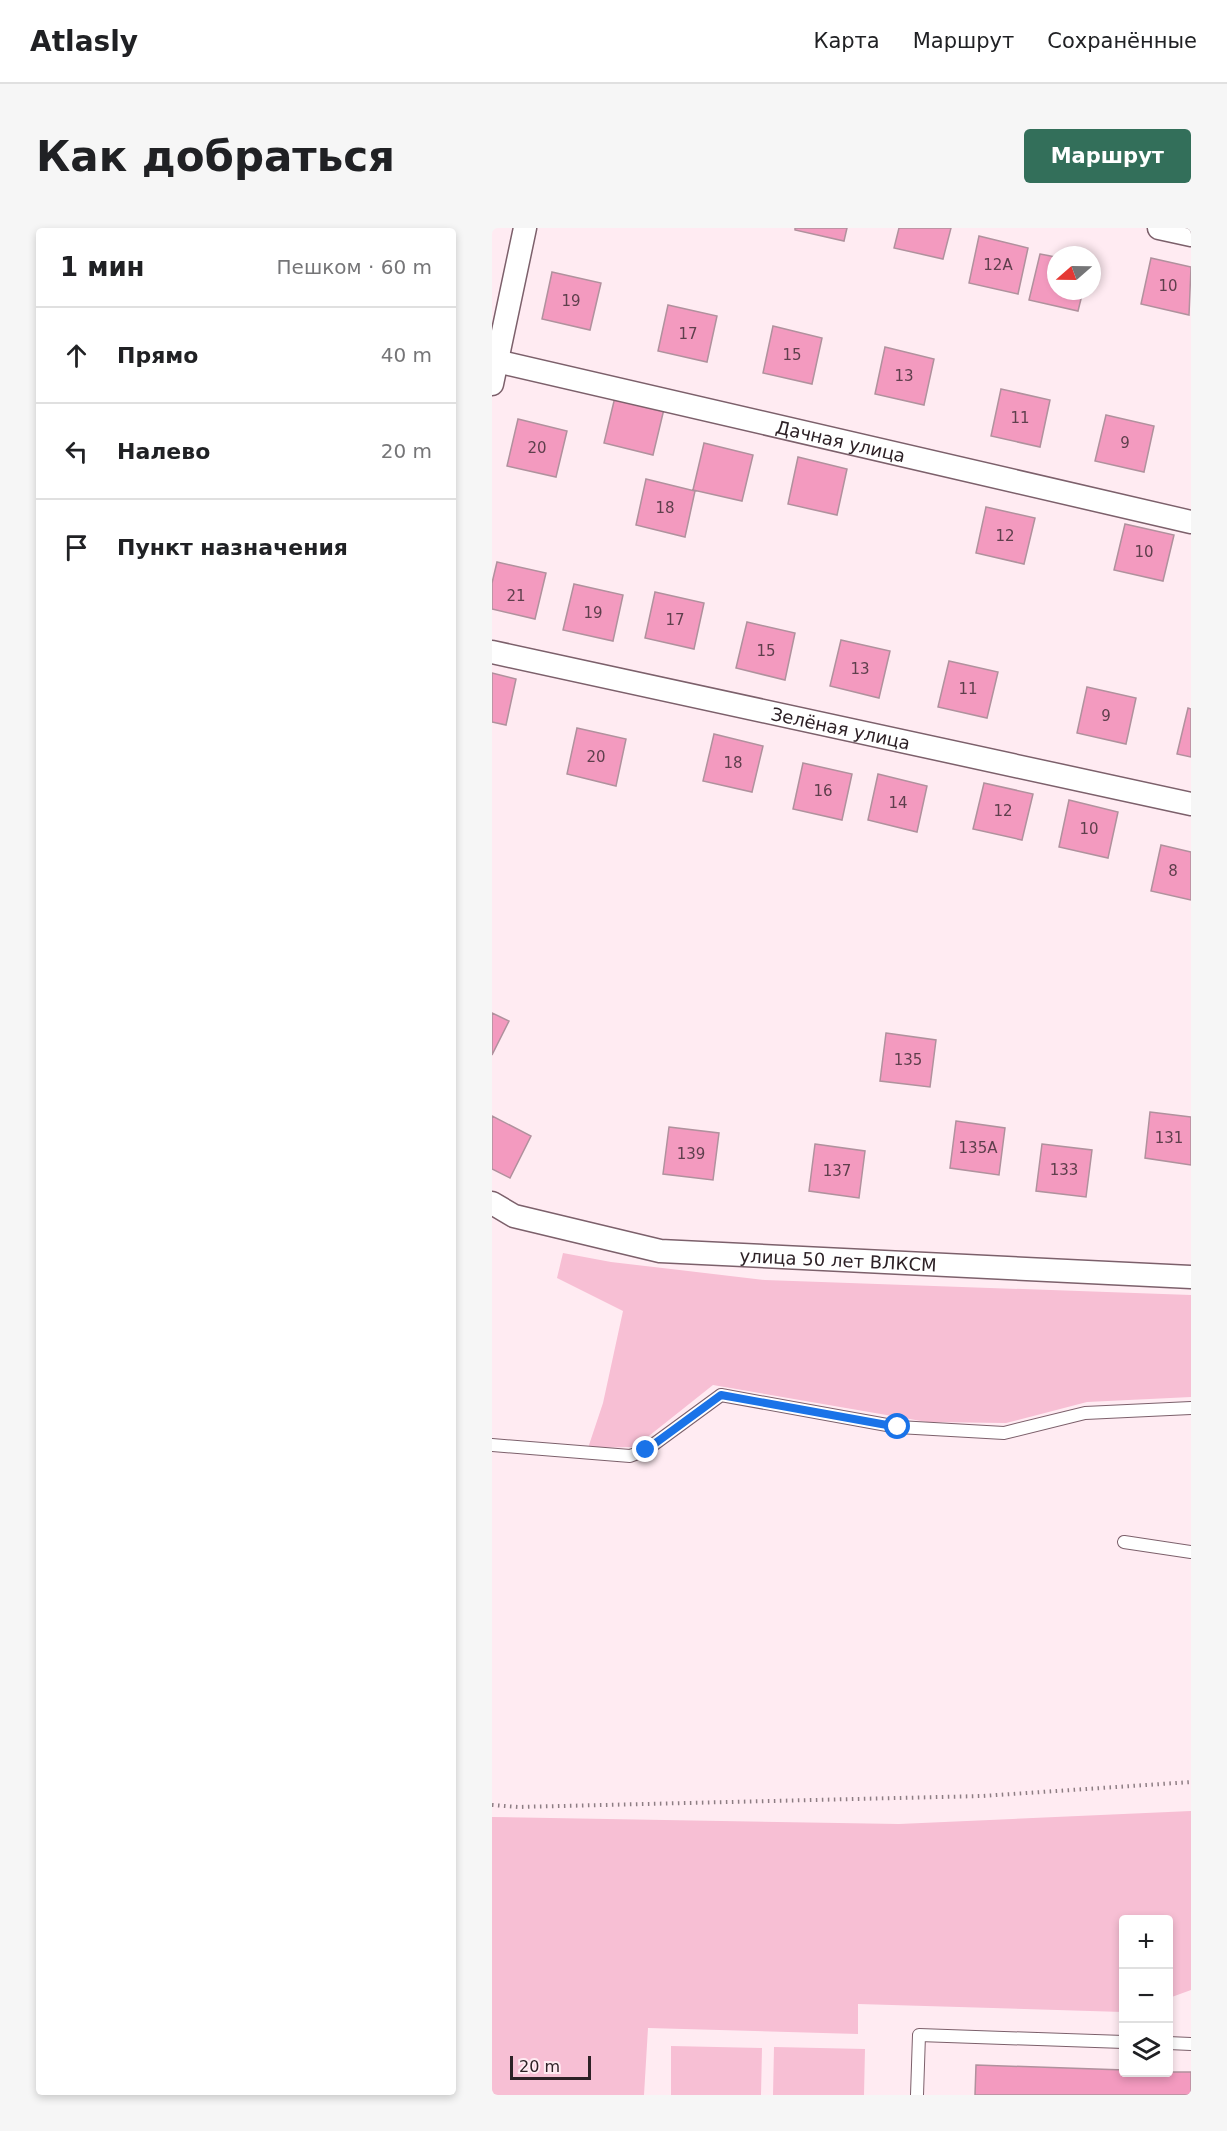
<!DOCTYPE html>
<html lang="ru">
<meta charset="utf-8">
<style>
:root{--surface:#fff;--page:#f6f6f6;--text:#202124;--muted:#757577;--line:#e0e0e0;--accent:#336f5a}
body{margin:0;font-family:"DejaVu Sans",sans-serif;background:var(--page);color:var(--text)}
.controls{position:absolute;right:18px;bottom:18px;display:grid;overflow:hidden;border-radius:6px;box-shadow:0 3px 9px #0003}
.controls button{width:54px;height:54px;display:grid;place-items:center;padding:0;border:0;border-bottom:2px solid var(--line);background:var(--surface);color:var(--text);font:30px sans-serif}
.compass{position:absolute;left:555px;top:18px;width:54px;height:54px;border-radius:50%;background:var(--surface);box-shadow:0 3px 9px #0003;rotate:250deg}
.scale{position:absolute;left:18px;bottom:15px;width:81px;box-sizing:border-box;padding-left:6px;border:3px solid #2d2126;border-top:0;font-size:16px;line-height:21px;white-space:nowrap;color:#2d2126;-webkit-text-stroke:4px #ffebf2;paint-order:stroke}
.stop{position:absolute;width:18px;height:18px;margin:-14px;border:4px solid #1a73e8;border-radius:50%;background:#fff}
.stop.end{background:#1a73e8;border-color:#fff;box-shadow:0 2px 6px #0008}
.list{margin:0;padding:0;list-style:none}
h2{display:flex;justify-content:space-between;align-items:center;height:78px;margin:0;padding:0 24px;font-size:26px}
h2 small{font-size:20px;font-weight:400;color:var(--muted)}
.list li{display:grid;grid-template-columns:39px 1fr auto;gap:18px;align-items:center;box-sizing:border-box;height:96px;padding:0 24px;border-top:2px solid var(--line)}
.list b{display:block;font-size:22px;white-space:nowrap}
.list em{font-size:20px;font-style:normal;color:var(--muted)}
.icon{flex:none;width:33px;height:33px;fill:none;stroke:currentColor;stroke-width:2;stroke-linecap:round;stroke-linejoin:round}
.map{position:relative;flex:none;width:699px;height:1867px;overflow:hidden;border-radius:6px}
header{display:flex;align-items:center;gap:36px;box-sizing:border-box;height:84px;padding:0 30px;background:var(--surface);border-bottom:2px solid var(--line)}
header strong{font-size:28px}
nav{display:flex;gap:33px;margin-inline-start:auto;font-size:21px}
.intro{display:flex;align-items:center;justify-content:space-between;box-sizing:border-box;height:144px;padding:0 36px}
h1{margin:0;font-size:42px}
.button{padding:15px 27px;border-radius:6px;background:var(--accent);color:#fff;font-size:21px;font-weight:700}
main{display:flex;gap:36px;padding:0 36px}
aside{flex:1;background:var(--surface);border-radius:6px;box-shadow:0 3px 9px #0003}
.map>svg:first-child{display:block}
.green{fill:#f7bfd4}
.building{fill:#f39abf;stroke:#b0919d;stroke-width:1.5}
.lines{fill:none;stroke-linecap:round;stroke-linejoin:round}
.lane-casing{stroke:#7c606b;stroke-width:14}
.street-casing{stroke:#7c606b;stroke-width:25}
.path{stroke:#8d7d83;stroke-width:4;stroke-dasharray:1.5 4.5;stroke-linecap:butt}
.lane{stroke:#fff;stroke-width:12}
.street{stroke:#fff;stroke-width:22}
.route{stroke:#1a73e8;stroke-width:8}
.labels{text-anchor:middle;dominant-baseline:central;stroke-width:4.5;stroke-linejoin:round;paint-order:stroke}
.number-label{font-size:15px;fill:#5e3f4c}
.street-label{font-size:18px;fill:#2d2126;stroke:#ffebf2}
</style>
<header>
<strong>Atlasly</strong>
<nav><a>Карта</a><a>Маршрут</a><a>Сохранённые</a></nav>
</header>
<div class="intro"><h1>Как добраться</h1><a class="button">Маршрут</a></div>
<main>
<aside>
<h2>1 мин<small>Пешком · 60 m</small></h2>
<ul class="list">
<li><svg class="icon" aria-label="ahead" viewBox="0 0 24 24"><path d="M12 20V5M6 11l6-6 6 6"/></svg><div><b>Прямо</b></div><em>40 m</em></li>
<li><svg class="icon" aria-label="left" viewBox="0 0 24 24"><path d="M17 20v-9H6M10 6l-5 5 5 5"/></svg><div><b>Налево</b></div><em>20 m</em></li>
<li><svg class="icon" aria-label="arrive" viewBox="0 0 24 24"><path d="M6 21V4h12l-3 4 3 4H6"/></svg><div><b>Пункт назначения</b></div></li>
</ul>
</aside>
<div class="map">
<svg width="699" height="1867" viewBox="0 0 699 1867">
<rect width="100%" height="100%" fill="#ffebf2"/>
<path class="green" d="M71,1025L119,1034L273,1052L699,1067V1169L595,1174L514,1195L435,1194L221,1157L143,1219L96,1220L111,1175L131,1083L65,1050Z
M699,1583V1762L677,1770L676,1692H632L631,1784L366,1776V1806L156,1800L152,1867H0V1589L407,1596Z
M179,1818L270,1820L269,1867H179Z
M282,1819L373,1821L372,1867H281Z"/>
<path class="building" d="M303,0H355L352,13L303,2Z
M407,0H459L451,31L402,20Z
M487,8L536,20L526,66L477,55Z
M548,26L564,29V63H591L586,83L537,72Z
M659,30L699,39L697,87L649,76Z
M60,44L109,55L98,102L50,91Z
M176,77L225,88L215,134L166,123Z
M281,98L330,110L320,156L271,145Z
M393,119L442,131L432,177L383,166Z
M509,161L558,172L548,219L499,208Z
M123,169L172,181L161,227L112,215Z
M614,187L662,198L652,244L603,233Z
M26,191L75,203L64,249L15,238Z
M212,215L261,227L250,273L201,262Z
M306,229L355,241L345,287L296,276Z
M154,251L203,263L193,309L144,297Z
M494,279L543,290L532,336L484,325Z
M633,296L682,307L671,353L622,342Z
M5,334L54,345L43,391L0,381V355Z
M82,356L131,367L121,413L71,402Z
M163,364L212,375L202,421L153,410Z
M255,394L303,405L293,452L244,440Z
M349,412L398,423L387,470L338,458Z
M457,433L506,444L495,490L446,479Z
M0,445L24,451L14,497L0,494Z
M595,459L644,470L634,516L585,505Z
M696,480L699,481V529L685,526Z
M85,500L134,511L124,558L75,546Z
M222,506L271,518L260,564L211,553Z
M311,535L360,546L350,592L301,581Z
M386,546L435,558L425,604L376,592Z
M492,555L541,566L530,612L481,601Z
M577,572L626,584L616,630L567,619Z
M669,617L699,624V672L659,663Z
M0,785L17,793L0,827Z
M394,805L444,812L438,859L388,853Z
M658,884L699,889V937L653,930Z
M0,888L39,908L18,950L0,941Z
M464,893L513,900L507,947L458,940Z
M177,899L227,905L221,952L171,946Z
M323,916L373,923L367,970L317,963Z
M550,916L600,922L594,969L544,963Z
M484,1837L632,1842V1844H699V1867H483Z"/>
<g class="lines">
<g class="lane-casing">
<path id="lane" d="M0,1217L138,1228L154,1222L229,1167L406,1199L512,1205L593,1185L699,1180
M632,1314L699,1324
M676,1815L699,1816
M425,1867L427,1807L632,1814"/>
</g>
<g class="street-casing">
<g id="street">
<path d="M667,0L699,7"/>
<path id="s1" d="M0,132L699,294"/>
<path d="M0,156L33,0"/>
<path id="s2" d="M0,424L699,576"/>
<path id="s3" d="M0,975L22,988L168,1023L699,1049"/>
</g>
</g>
<path class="path" d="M0,1577L26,1579L490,1568L699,1554"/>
<use href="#lane" class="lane"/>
<use href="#street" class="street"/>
</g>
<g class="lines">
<path class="route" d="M154,1222L229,1167L406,1199"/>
</g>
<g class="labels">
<g class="number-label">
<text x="506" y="37">12А</text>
<text x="676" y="58">10</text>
<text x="79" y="73">19</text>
<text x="196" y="106">17</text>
<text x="300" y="127">15</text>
<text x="412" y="148">13</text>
<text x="528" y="190">11</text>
<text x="633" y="215">9</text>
<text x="45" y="220">20</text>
<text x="173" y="280">18</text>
<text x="513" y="308">12</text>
<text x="652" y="324">10</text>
<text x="24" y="368">21</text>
<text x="101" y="385">19</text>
<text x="183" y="392">17</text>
<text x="274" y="423">15</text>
<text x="368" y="441">13</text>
<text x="476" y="461">11</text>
<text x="614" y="488">9</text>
<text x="104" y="529">20</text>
<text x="241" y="535">18</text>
<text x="331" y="563">16</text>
<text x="406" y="575">14</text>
<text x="511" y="583">12</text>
<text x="597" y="601">10</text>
<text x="681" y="643">8</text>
<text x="416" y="832">135</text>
<text x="677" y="910">131</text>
<text x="486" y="920">135А</text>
<text x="199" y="926">139</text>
<text x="572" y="942">133</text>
<text x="345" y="943">137</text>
</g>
<g class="street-label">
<text stroke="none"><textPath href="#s1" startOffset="358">Дачная улица</textPath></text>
<text stroke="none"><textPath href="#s2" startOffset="357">Зелёная улица</textPath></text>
<text stroke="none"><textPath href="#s3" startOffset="354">улица 50 лет ВЛКСМ</textPath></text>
</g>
</g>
</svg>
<div class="controls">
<button>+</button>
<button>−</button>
<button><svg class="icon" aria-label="layers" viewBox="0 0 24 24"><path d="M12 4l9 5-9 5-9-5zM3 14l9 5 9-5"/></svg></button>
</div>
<svg class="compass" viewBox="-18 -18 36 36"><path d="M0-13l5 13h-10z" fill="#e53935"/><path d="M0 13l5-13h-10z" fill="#757577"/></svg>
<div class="scale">20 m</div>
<div class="stop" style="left:406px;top:1199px"></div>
<div class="stop end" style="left:154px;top:1222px"></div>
</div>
</main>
